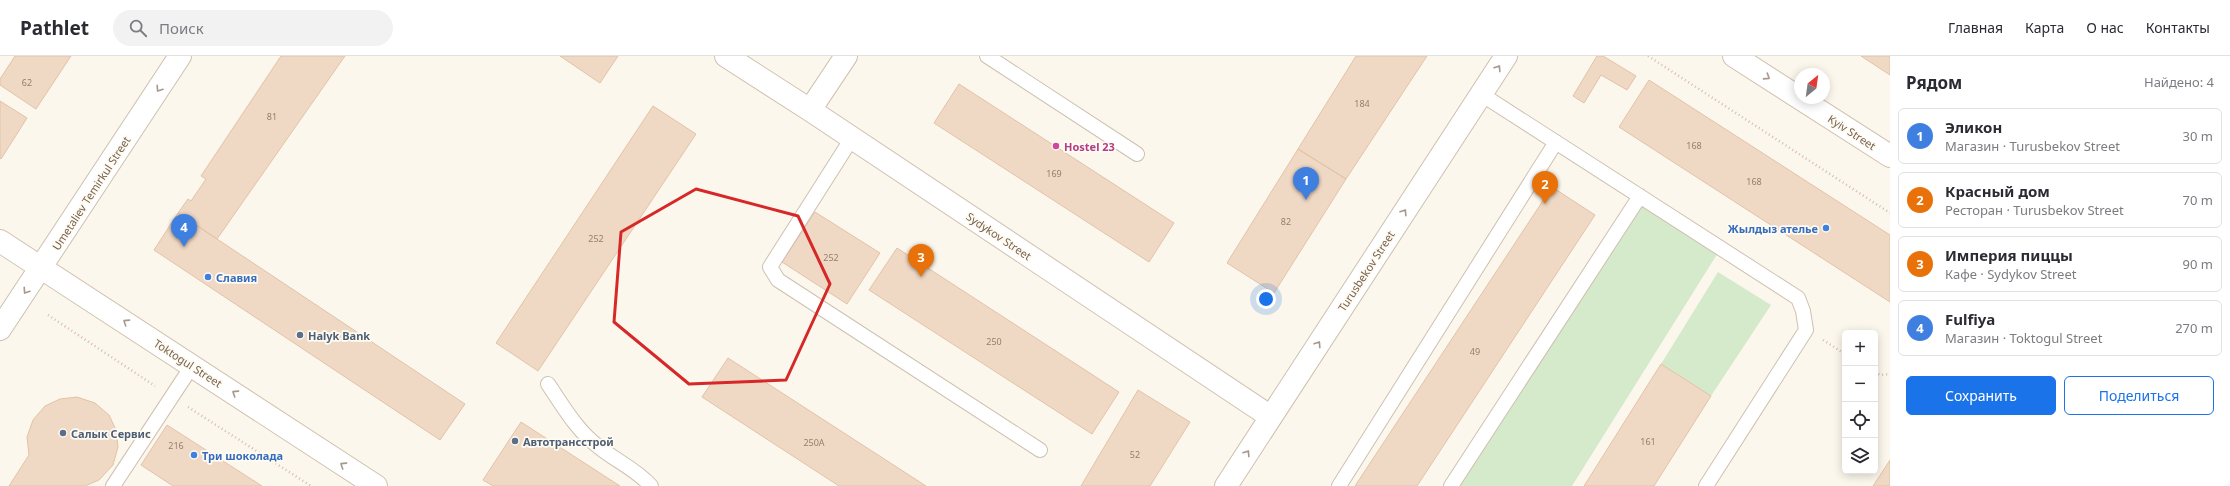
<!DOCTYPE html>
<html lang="ru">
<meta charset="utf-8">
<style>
:root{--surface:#fff;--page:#f2f2f3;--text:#2b2b33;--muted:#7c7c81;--line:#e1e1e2;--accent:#1a73e8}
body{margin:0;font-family:"Noto Sans",sans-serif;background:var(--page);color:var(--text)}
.controls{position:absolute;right:12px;bottom:12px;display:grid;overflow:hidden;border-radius:6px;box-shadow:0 2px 10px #0003}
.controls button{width:36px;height:36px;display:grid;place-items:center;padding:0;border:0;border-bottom:1px solid var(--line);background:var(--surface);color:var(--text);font:20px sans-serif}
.compass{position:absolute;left:1794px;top:12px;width:36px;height:36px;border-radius:50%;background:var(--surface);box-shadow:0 2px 10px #0003;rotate:29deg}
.you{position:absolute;left:1266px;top:243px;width:14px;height:14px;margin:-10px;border:3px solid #fff;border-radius:50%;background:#1a73e8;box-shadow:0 0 0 6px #1a73e833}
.badge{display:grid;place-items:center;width:26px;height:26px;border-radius:50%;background:var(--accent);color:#fff;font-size:13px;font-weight:700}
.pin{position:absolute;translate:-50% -33px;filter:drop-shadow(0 1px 2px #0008)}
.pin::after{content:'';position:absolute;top:21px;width:14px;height:12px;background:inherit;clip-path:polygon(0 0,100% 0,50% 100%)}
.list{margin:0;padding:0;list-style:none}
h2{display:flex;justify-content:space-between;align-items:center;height:52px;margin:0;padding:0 16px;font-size:17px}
h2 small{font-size:13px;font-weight:400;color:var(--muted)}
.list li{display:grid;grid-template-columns:26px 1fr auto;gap:12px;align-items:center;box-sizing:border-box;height:56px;margin:0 8px 8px;padding:0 8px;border:1px solid var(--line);border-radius:6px}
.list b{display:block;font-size:15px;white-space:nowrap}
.list p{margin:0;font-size:13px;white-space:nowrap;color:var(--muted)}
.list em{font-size:13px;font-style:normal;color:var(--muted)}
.actions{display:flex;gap:8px;padding:12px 16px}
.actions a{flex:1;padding:9px 0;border:1px solid var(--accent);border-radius:6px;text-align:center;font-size:14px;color:var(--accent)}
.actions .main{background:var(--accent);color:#fff}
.icon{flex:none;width:22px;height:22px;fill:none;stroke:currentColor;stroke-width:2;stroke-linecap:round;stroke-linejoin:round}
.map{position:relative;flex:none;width:1890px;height:430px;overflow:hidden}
header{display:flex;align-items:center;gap:24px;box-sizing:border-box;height:56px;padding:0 20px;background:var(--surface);border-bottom:1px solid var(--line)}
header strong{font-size:19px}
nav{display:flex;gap:22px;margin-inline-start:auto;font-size:14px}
.search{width:280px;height:36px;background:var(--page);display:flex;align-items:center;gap:10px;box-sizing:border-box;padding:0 14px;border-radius:22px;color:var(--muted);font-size:15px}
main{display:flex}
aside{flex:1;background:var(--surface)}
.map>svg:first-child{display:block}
.green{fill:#d4eaca}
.building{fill:#f0d9c4;stroke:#e2c2a6}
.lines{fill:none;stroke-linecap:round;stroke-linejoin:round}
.lane-casing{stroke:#cec0b1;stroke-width:16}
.street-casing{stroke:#cec0b1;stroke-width:24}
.secondary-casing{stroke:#d1c1af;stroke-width:24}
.path{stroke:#d6bda7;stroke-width:2.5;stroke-dasharray:1 3;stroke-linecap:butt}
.lane{stroke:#fff;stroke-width:14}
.street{stroke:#fff;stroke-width:22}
.secondary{stroke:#fff;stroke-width:22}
.oneway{stroke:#a7988d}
.marked{fill:none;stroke:#d62828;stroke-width:3;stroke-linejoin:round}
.hotel-dot{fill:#d1479c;stroke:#fefbf2;stroke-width:1.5}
.shop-dot{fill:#3f7fe0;stroke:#fefbf2;stroke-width:1.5}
.service-dot{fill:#5c6f8a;stroke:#fefbf2;stroke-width:1.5}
.labels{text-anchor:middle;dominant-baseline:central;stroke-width:3.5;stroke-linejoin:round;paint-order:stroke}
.number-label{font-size:9px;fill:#957e6c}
.street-label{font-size:11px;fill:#77604f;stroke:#fefbf2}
.hotel-label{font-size:11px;font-weight:bold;fill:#b23c85;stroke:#fefbf2;text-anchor:start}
.shop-label{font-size:11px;font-weight:bold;fill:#366cbe;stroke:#fefbf2;text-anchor:start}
.service-label{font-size:11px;font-weight:bold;fill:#4e5e75;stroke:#fefbf2;text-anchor:start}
</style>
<header>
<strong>Pathlet</strong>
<div class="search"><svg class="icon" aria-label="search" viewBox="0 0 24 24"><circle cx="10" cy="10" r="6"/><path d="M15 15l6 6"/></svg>Поиск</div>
<nav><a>Главная</a><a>Карта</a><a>О нас</a><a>Контакты</a></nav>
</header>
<main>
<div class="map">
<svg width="1890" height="430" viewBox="0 0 1890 430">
<rect width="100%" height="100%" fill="#fcf7ec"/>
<path class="green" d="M1640,140L1721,192L1572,430H1451Z
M1718,216L1771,249L1711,340L1661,308Z"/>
<path class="building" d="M15,0H71L36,53L0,29V23Z
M281,0H345L217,183L178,157L188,143L191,145L206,123L201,120Z
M560,0H618L600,27Z
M1356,0H1427L1346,123L1298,93Z
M1597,0H1603L1636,20L1627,34L1601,19L1584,47L1573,40Z
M1861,0H1890V19Z
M1649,24L1890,179V246L1619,71Z
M959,28L1174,167L1149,206L934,67Z
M0,45L27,62L1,103L0,102Z
M653,50L696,78L538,315L496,287Z
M1298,93L1346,123L1274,237L1227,207Z
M1552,131L1595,159L1417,430H1355Z
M815,156L880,197L847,248L782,206Z
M178,157L465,348L440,384L154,194Z
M897,192L1119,336L1092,378L869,234Z
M728,302L926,430H839L702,341Z
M1661,308L1711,340L1654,430H1584Z
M1138,334L1190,366L1150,430H1081Z
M77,341L95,347L109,359L116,374L118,391L113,409L99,424L85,430H9L29,399L27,381L33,364L45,350L60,343Z
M521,366L620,430H493L483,424Z
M167,369L262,430H173L141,409Z
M1890,404V430H1873Z"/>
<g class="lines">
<g class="lane-casing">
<path id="lane" d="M987,0L1137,98
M1481,38L1798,242L1803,255L1806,274L1706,430
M852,82L770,211L778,224L1040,394
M548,328C563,350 577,375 599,391C616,405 636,413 651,430
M113,430L192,310
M1339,430L1556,86
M1451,430L1640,140"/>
</g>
<g class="street-casing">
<path id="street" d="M726,0L810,54L1271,361
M810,54L846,0
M0,273L180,0
M1226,430L1506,0"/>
</g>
<g class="secondary-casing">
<path id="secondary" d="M1734,0L1890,100
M0,185L376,430"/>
</g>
<path class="path" d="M1648,0L1890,157
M48,259L155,330
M1823,284L1845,298
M1875,316L1880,319L1890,318
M188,351L311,430"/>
<use href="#lane" class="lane"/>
<use href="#street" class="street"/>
<use href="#secondary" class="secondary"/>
</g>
<defs><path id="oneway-chevron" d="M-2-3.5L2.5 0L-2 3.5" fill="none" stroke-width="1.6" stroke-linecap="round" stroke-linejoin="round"/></defs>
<g class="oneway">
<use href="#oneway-chevron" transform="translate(1498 12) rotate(-57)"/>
<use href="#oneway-chevron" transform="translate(1767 21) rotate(33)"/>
<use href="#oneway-chevron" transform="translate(159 33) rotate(123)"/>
<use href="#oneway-chevron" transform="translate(1404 156) rotate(-57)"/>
<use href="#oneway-chevron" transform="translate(26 235) rotate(124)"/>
<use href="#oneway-chevron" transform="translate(126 266) rotate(-147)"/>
<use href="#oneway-chevron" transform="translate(1318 288) rotate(-57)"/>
<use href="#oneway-chevron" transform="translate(235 337) rotate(-147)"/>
<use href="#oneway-chevron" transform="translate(1247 397) rotate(-57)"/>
<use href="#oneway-chevron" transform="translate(343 409) rotate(-147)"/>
</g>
<path class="marked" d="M696,133L798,160L830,228L786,324L689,328L614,266L621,176Z"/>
<circle class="hotel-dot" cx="1056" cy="90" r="4"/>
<g class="shop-dot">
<circle cx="1826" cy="172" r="4"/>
<circle cx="208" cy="221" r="4"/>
<circle cx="194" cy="399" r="4"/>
</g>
<g class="service-dot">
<circle cx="300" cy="279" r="4"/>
<circle cx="63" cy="377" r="4"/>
<circle cx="515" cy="385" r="4"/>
</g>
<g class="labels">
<g class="number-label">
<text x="27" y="26">62</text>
<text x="1362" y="47">184</text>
<text x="272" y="60">81</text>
<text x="1694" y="89">168</text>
<text x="1054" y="117">169</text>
<text x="1754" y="125">168</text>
<text x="1286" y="165">82</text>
<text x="596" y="182">252</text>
<text x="831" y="201">252</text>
<text x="994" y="285">250</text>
<text x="1475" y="295">49</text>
<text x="1648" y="385">161</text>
<text x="814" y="386">250А</text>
<text x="176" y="389">216</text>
<text x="1135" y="398">52</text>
</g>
<g class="street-label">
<text transform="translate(1852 76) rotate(33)">Kyiv Street</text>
<text transform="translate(91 137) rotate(-57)">Umetaliev Temirkul Street</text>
<text transform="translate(999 180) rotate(34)">Sydykov Street</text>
<text transform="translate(1366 215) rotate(-57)">Turusbekov Street</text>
<text transform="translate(188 307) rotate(33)">Toktogul Street</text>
</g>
<g class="hotel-label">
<text x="1064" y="90">Hostel 23</text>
</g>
<g class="shop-label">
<text x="1818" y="172" text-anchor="end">Жылдыз ателье</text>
<text x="216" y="221">Славия</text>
<text x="202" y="399">Три шоколада</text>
</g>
<g class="service-label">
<text x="308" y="279">Halyk Bank</text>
<text x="71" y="377">Салык Сервис</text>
<text x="523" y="385">Автотрансстрой</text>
</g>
</g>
</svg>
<div class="controls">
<button>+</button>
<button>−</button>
<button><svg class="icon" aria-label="locate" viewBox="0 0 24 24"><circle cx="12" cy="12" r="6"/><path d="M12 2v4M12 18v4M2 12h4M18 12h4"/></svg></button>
<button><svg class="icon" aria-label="layers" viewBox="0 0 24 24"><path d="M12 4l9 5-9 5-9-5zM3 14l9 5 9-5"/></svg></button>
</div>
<svg class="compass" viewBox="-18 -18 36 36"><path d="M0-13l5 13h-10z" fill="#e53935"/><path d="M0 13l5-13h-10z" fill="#7c7c81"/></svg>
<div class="you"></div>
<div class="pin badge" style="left:1306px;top:144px;background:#3f7fe0">1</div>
<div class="pin badge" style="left:1545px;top:148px;background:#e8710a">2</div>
<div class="pin badge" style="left:921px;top:221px;background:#e8710a">3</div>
<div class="pin badge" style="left:184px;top:191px;background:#3f7fe0">4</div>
</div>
<aside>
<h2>Рядом<small>Найдено: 4</small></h2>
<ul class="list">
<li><span class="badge" style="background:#3f7fe0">1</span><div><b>Эликон</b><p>Магазин · Turusbekov Street</p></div><em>30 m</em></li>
<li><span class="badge" style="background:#e8710a">2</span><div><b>Красный дом</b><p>Ресторан · Turusbekov Street</p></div><em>70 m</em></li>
<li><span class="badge" style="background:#e8710a">3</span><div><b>Империя пиццы</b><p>Кафе · Sydykov Street</p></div><em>90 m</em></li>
<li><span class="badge" style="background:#3f7fe0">4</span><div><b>Fulfiya</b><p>Магазин · Toktogul Street</p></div><em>270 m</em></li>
</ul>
<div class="actions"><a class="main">Сохранить</a><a>Поделиться</a></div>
</aside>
</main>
